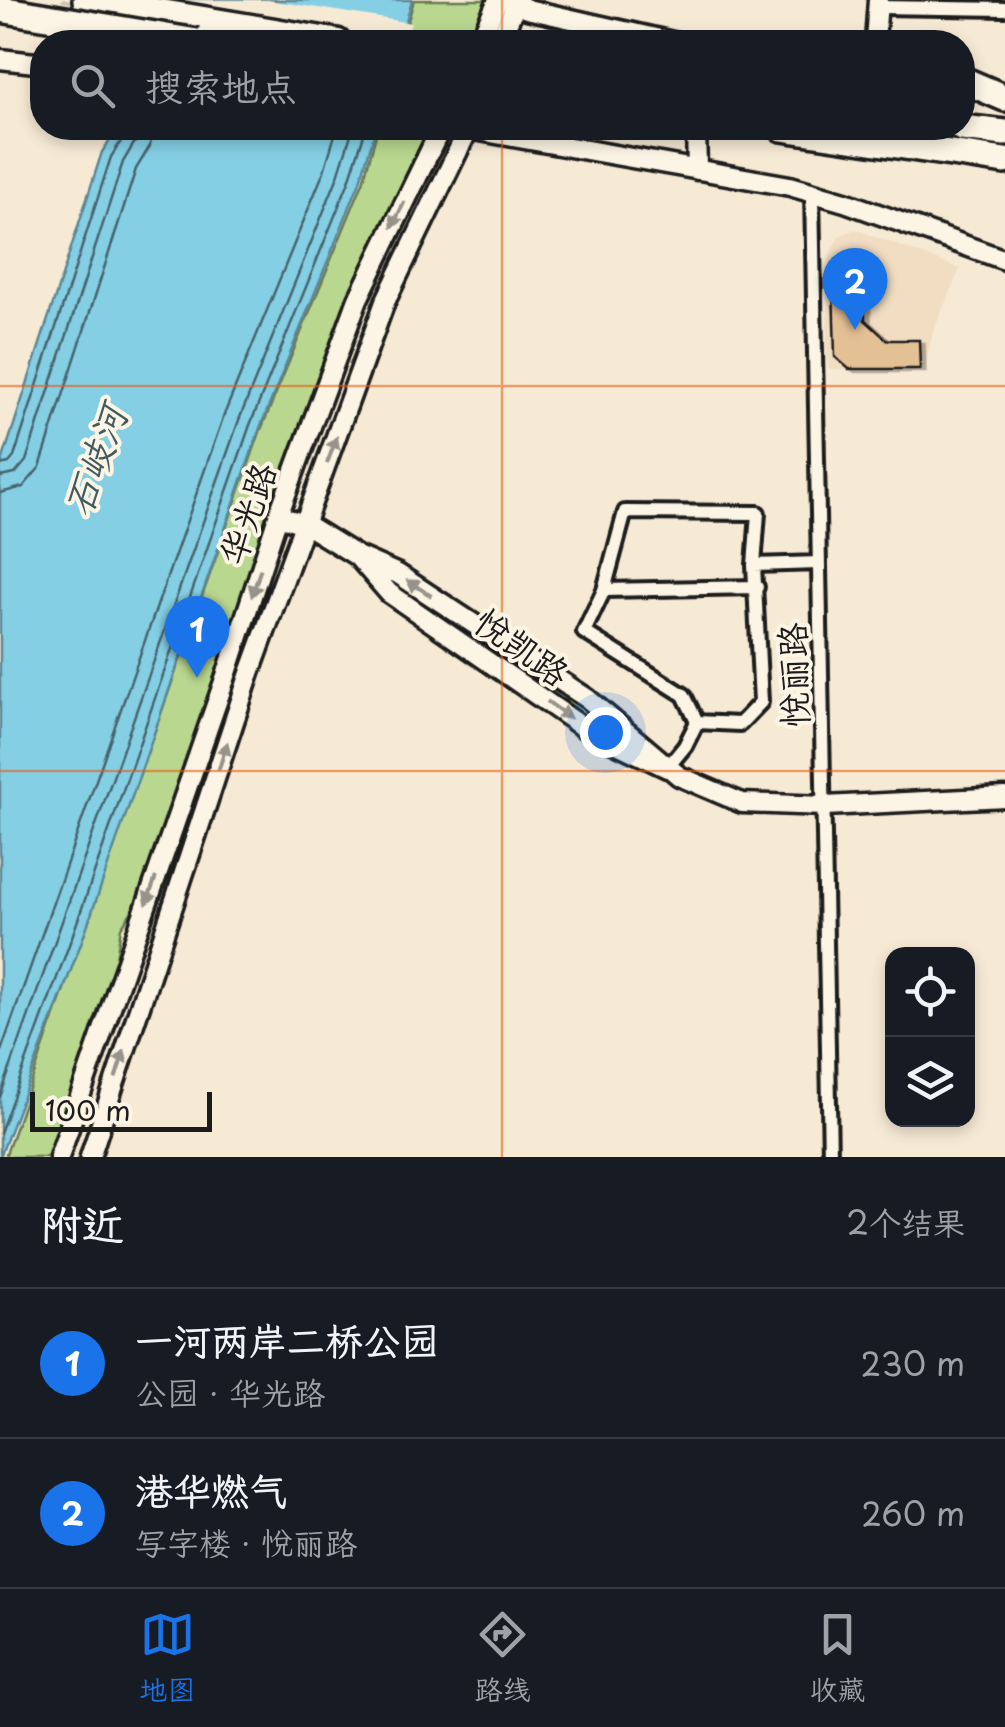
<!DOCTYPE html>
<html lang="zh">
<meta charset="utf-8">
<style>
:root{--surface:#171b24;--page:#242831;--text:#f1f3f6;--muted:#9ea1a6;--line:#363941;--accent:#1a73e8}
body{margin:0;font-family:"Playpen Sans","LXGW WenKai TC",sans-serif;background:var(--page);color:var(--text)}
.controls{position:absolute;right:30px;bottom:30px;display:grid;overflow:hidden;border-radius:20px;box-shadow:0 5px 15px #0003}
.controls button{width:90px;height:90px;display:grid;place-items:center;padding:0;border:0;border-bottom:2px solid var(--line);background:var(--surface);color:var(--text);font:50px sans-serif}
.scale{position:absolute;left:30px;bottom:25px;width:182px;box-sizing:border-box;padding-left:10px;border:5px solid #1c1c1c;border-top:0;font-size:28px;line-height:35px;white-space:nowrap;color:#1c1c1c;-webkit-text-stroke:8px #fcf5e5;paint-order:stroke}
.you{position:absolute;left:605px;top:732px;width:35px;height:35px;margin:-25px;border:8px solid #fff;border-radius:50%;background:#1a73e8;box-shadow:0 0 0 15px #1a73e833}
.badge{display:grid;place-items:center;width:65px;height:65px;border-radius:50%;background:var(--accent);color:#fff;font-size:32px;font-weight:700}
.pin{position:absolute;translate:-50% -82px;filter:drop-shadow(0 2px 5px #0008)}
.pin::after{content:'';position:absolute;top:52px;width:35px;height:30px;background:inherit;clip-path:polygon(0 0,100% 0,50% 100%)}
.list{margin:0;padding:0;list-style:none}
h2{display:flex;justify-content:space-between;align-items:center;height:130px;margin:0;padding:0 40px;font-size:42px}
h2 small{font-size:32px;font-weight:400;color:var(--muted)}
.list li{display:grid;grid-template-columns:65px 1fr auto;gap:30px;align-items:center;box-sizing:border-box;height:150px;padding:0 40px;border-top:2px solid var(--line)}
.list b{display:block;font-size:38px;white-space:nowrap}
.list p{margin:0;font-size:32px;white-space:nowrap;color:var(--muted)}
.list em{font-size:32px;font-style:normal;color:var(--muted)}
.icon{flex:none;width:55px;height:55px;fill:none;stroke:currentColor;stroke-width:2;stroke-linecap:round;stroke-linejoin:round}
.map{position:relative;flex:none;width:1005px;height:1157px;overflow:hidden}
.search{position:absolute;background:var(--surface);box-shadow:0 5px 15px #0003;left:30px;right:30px;top:30px;height:110px;display:flex;align-items:center;gap:25px;box-sizing:border-box;padding:0 35px;border-radius:40px;color:var(--muted);font-size:38px}
.sheet{height:430px;background:var(--surface)}
nav{display:flex;justify-content:space-around;align-items:center;box-sizing:border-box;height:140px;border-top:2px solid var(--line);background:var(--surface);font-size:28px;color:var(--muted)}
nav a{display:grid;justify-items:center;gap:5px}
nav .on{color:var(--accent)}
.map>svg:first-child{display:block}
.built{fill:#f1ddc2}
.green{fill:#b9d78f;stroke:#6a7a56;stroke-width:2.5}
.water{fill:#85cfe5;stroke:#5b8795;stroke-width:2.5}
.pier{fill:#f7ead5}
.lines{fill:none;stroke-linecap:round;stroke-linejoin:round}
.shore{stroke:#46646c;stroke-width:2.5}
.building{fill:#e4c095;stroke:#1c1c1c;stroke-width:2.5;filter:url(#shadow)}
.secondary-tunnel{stroke:#cbc1b0;stroke-width:18;stroke-dasharray:18 9;stroke-linecap:butt}
.street-casing{stroke:#1c1c1c;stroke-width:20}
.secondary-casing{stroke:#1c1c1c;stroke-width:25}
.highway-casing{stroke:#1c1c1c;stroke-width:32}
.street{stroke:#fcf5e5;stroke-width:12}
.secondary{stroke:#fcf5e5;stroke-width:18}
.highway{stroke:#fcf5e5;stroke-width:25}
.highway-bridge-casing{stroke:#1c1c1c;stroke-width:32;stroke-linecap:butt}
.highway-bridge{stroke:#fcf5e5;stroke-width:25}
.oneway{fill:#97938b}
.grid{fill:none;stroke:#e8590c;stroke-width:2.5;stroke-opacity:0.55}
.labels{text-anchor:middle;dominant-baseline:central;stroke-width:8;stroke-linejoin:round;paint-order:stroke}
.street-label{font-size:35px;fill:#1c1c1c;stroke:#fcf5e5}
.water-label{font-size:38px;font-style:italic;fill:#415b62;stroke:#fcf5e5}
</style>
<div class="map">
<svg width="1005" height="1157" viewBox="0 0 1005 1157">
<defs>
<filter id="shadow"><feDropShadow dx="5.5" dy="3" stdDeviation="0" flood-color="#0004"/></filter>
</defs>
<rect width="100%" height="100%" fill="#f7ead5"/>
<filter id="ink" filterUnits="userSpaceOnUse"><feTurbulence type="fractalNoise" baseFrequency=".01" numOctaves="2"/><feDisplacementMap in="SourceGraphic" scale="20" xChannelSelector="R" yChannelSelector="G"/><feConvolveMatrix kernelMatrix="1 2 1 2 8 2 1 2 1" color-interpolation-filters="sRGB"/></filter>
<g filter="url(#ink)">
<path class="built" d="M855,229L960,269L933,332L924,370L829,369L826,358L830,253L839,236Z"/>
<path class="green" d="M414,0H492L473,42H402Z
M378,128H434L367,271L199,746L175,791L166,827L135,906L121,928L115,964L49,1153L48,1157H5L260,432L363,182Z
M377,568L591,708L622,739L582,721L388,587Z"/>
<path class="water" d="M185,0H412L400,42Z
M118,128H376L359,184L260,428L83,938L0,1157V468L102,152Z"/>
<path class="pier" d="M180,0H268L411,23L405,42H166Z"/>
<g class="lines">
<path class="shore" d="M0,465L9,463L14,457L111,157L125,135L126,128
M0,477L15,474L26,461L123,162L136,140L138,128
M0,493L23,487L40,467L136,169L150,146L153,128
M0,1054L224,415L324,171L337,128
M0,1097L239,420L338,176L353,128
M0,1133L73,934L250,425L349,181L366,128"/>
</g>
<path class="building" d="M864,284L865,320L887,340H919L920,369H849L835,357L833,285Z"/>
<g class="lines">
<path class="secondary-tunnel" d="M65,30L71,0"/>
<g class="street-casing">
<path id="street" d="M878,7L1005,9
M812,192L830,1157
M625,512L758,513L754,565L761,702L740,724L697,722L684,695L584,632L604,590Z
M754,565L819,563
M604,590L757,587
M667,768L685,746L697,722"/>
</g>
<g class="secondary-casing">
<path id="secondary" d="M508,0L527,9L673,42
M63,42L64,40
M479,42L498,0
M499,42L518,0
M875,42L878,0
M0,59L35,63L42,61
M463,128L790,186L845,202L1005,260
M696,128L697,170
M278,516L305,524L357,556
M667,768L584,728L389,593L357,556L398,574L588,699L679,776L742,803L825,806L1005,797
M59,1157L227,673L278,516L358,299L441,128
M90,1157L250,673L385,302L469,128"/>
</g>
<g class="highway-casing">
<path id="highway" d="M86,0L337,42
M963,80L1005,98
M782,128L1005,161
M962,128L1005,133"/>
</g>
<use href="#street" class="street"/>
<use href="#secondary" class="secondary"/>
<use href="#highway" class="highway"/>
<g class="highway-bridge-casing">
<path id="highway-bridge" d="M0,9L197,42"/>
</g>
<use href="#highway-bridge" class="highway-bridge"/>
</g>
<defs><path id="oneway-solid" d="M-6-.8H1V-3.2L6.5 0L1 3.2V.8H-6Z" transform="scale(2.5)"/></defs>
<g class="oneway">
<use href="#oneway-solid" transform="translate(398 215) rotate(116)"/>
<use href="#oneway-solid" transform="translate(332 450) rotate(-70)"/>
<use href="#oneway-solid" transform="translate(256 583) rotate(108)"/>
<use href="#oneway-solid" transform="translate(419 588) rotate(-147)"/>
<use href="#oneway-solid" transform="translate(559 710) rotate(36)"/>
<use href="#oneway-solid" transform="translate(223 756) rotate(-72)"/>
<use href="#oneway-solid" transform="translate(151 891) rotate(109)"/>
<use href="#oneway-solid" transform="translate(120 1064) rotate(-72)"/>
</g>
</g>
<path class="grid" d="M502,0V42M502,128V1157M0,386H1005M0,771H1005"/>
<g class="labels">
<g class="street-label">
<text transform="translate(246 513) rotate(-71)">华光路</text>
<text transform="translate(523 646) rotate(35)">悦凯路</text>
<text transform="translate(792 675) rotate(-92)">悦丽路</text>
</g>
<g class="water-label">
<text transform="translate(94 460) rotate(-70)">石岐河</text>
</g>
</g>
</svg>
<div class="controls">
<button><svg class="icon" aria-label="locate" viewBox="0 0 24 24"><circle cx="12" cy="12" r="6"/><path d="M12 2v4M12 18v4M2 12h4M18 12h4"/></svg></button>
<button><svg class="icon" aria-label="layers" viewBox="0 0 24 24"><path d="M12 4l9 5-9 5-9-5zM3 14l9 5 9-5"/></svg></button>
</div>
<div class="scale">100 m</div>
<div class="you"></div>
<div class="pin badge" style="left:197px;top:678px">1</div>
<div class="pin badge" style="left:855px;top:330px">2</div>
<div class="search"><svg class="icon" aria-label="search" viewBox="0 0 24 24"><circle cx="10" cy="10" r="6"/><path d="M15 15l6 6"/></svg>搜索地点</div>
</div>
<section class="sheet">
<h2>附近<small>2个结果</small></h2>
<ul class="list">
<li><span class="badge">1</span><div><b>一河两岸二桥公园</b><p>公园 · 华光路</p></div><em>230 m</em></li>
<li><span class="badge">2</span><div><b>港华燃气</b><p>写字楼 · 悦丽路</p></div><em>260 m</em></li>
</ul>
</section>
<nav>
<a class="on"><svg class="icon" aria-label="map" viewBox="0 0 24 24"><path d="M3 6l6-2 6 2 6-2v14l-6 2-6-2-6 2zM9 4v14M15 6v14"/></svg>地图</a>
<a><svg class="icon" aria-label="directions" viewBox="0 0 24 24"><path d="M12 3l9 9-9 9-9-9zM9 14v-3h6M13 9l2 2-2 2"/></svg>路线</a>
<a><svg class="icon" aria-label="saved" viewBox="0 0 24 24"><path d="M7 4h10v16l-5-4-5 4z"/></svg>收藏</a>
</nav>
